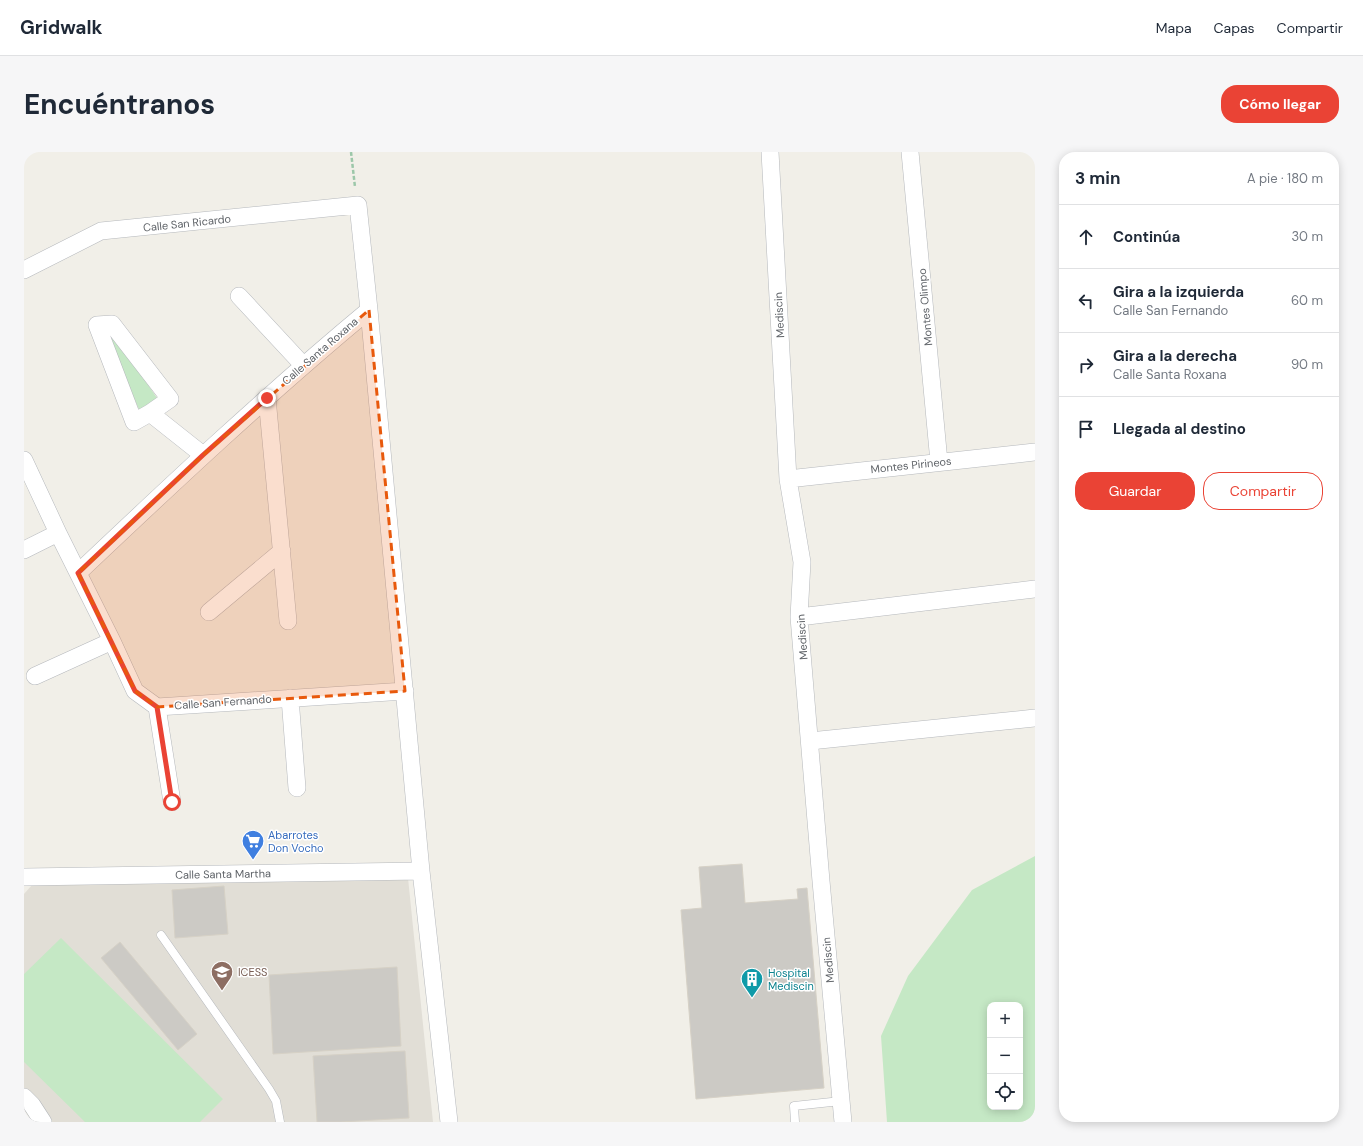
<!DOCTYPE html>
<html lang="es">
<meta charset="utf-8">
<style>
:root{--surface:#fff;--page:#f6f6f7;--text:#1f2937;--muted:#747a83;--line:#e0e1e3;--accent:#ea4335}
body{margin:0;font-family:"DM Sans",sans-serif;background:var(--page);color:var(--text)}
.controls{position:absolute;right:12px;bottom:12px;display:grid;overflow:hidden;border-radius:8px;box-shadow:0 2px 10px #0003}
.controls button{width:36px;height:36px;display:grid;place-items:center;padding:0;border:0;border-bottom:1px solid var(--line);background:var(--surface);color:var(--text);font:20px sans-serif}
.stop{position:absolute;width:12px;height:12px;margin:-9px;border:3px solid #ea4335;border-radius:50%;background:#fff}
.stop.end{background:#ea4335;border-color:#fff;box-shadow:0 1px 4px #0008}
.list{margin:0;padding:0;list-style:none}
h2{display:flex;justify-content:space-between;align-items:center;height:52px;margin:0;padding:0 16px;font-size:17px}
h2 small{font-size:13px;font-weight:400;color:var(--muted)}
.list li{display:grid;grid-template-columns:26px 1fr auto;gap:12px;align-items:center;box-sizing:border-box;height:64px;padding:0 16px;border-top:1px solid var(--line)}
.list b{display:block;font-size:15px;white-space:nowrap}
.list p{margin:0;font-size:13px;white-space:nowrap;color:var(--muted)}
.list em{font-size:13px;font-style:normal;color:var(--muted)}
.actions{display:flex;gap:8px;padding:12px 16px}
.actions a{flex:1;padding:9px 0;border:1px solid var(--accent);border-radius:16px;text-align:center;font-size:14px;color:var(--accent)}
.actions .main{background:var(--accent);color:#fff}
.icon{flex:none;width:22px;height:22px;fill:none;stroke:currentColor;stroke-width:2;stroke-linecap:round;stroke-linejoin:round}
.map{position:relative;flex:none;width:1011px;height:970px;overflow:hidden;border-radius:16px}
header{display:flex;align-items:center;gap:24px;box-sizing:border-box;height:56px;padding:0 20px;background:var(--surface);border-bottom:1px solid var(--line)}
header strong{font-size:19px}
nav{display:flex;gap:22px;margin-inline-start:auto;font-size:14px}
.intro{display:flex;align-items:center;justify-content:space-between;box-sizing:border-box;height:96px;padding:0 24px}
h1{margin:0;font-size:28px}
.button{padding:10px 18px;border-radius:16px;background:var(--accent);color:#fff;font-size:14px;font-weight:700}
main{display:flex;gap:24px;padding:0 24px}
aside{flex:1;background:var(--surface);border-radius:16px;box-shadow:0 2px 10px #0003}
.map>svg:first-child{display:block}
.education{fill:#e1ded6}
.green{fill:#c5e8c5;fill-rule:evenodd}
.building{fill:#cccac5;stroke:#d6d1c6}
.lines{fill:none;stroke-linecap:round;stroke-linejoin:round}
.service-casing{stroke:#b5b8bc;stroke-width:9}
.minor-casing{stroke:#b5b8bc;stroke-width:18}
.path{stroke:#9cc7a9;stroke-width:2.5;stroke-dasharray:4 2;stroke-linecap:butt}
.service{stroke:#fff;stroke-width:8}
.minor{stroke:#fff;stroke-width:17}
.route{stroke:#ea4335;stroke-width:5}
.marked{fill:#e8590c;fill-opacity:0.2;stroke:#e8590c;stroke-width:3;stroke-dasharray:8 5;stroke-linejoin:round}
.labels{text-anchor:middle;dominant-baseline:central;stroke-width:3;stroke-linejoin:round;paint-order:stroke}
.street-label{font-size:11px;fill:#5f6368;stroke:#fff}
.shop-label{font-size:11px;fill:#366cbe;stroke:#fff;text-anchor:start}
.education-label{font-size:11px;fill:#785e54;stroke:#fff;text-anchor:start}
.culture-label{font-size:11px;fill:#0d838f;stroke:#fff;text-anchor:start}
</style>
<header>
<strong>Gridwalk</strong>
<nav><a>Mapa</a><a>Capas</a><a>Compartir</a></nav>
</header>
<div class="intro"><h1>Encuéntranos</h1><a class="button">Cómo llegar</a></div>
<main>
<div class="map">
<svg width="1011" height="970" viewBox="0 0 1011 970">
<rect width="100%" height="100%" fill="#f1efe8"/>
<path class="education" d="M384,726L409,970H27L0,937V742L8,733Z"/>
<path class="green" d="M90,183L135,249L117,262L86,191Z
M1011,704V970H863L857,884L884,824L948,738ZM966,853H996V955H966Z
M37,786L199,947L176,970H61L0,910V822Z"/>
<path class="building" d="M718,712L721,751L774,747L773,737L783,736L800,936L672,947L657,758L678,756L675,715Z
M200,734L204,782L151,786L148,738Z
M96,790L173,882L154,898L77,806Z
M373,815L377,894L249,902L245,823Z
M381,899L385,966L317,970H293L289,904Z"/>
<g class="lines">
<g class="service-casing">
<path id="service" d="M137,783L245,937L252,949L256,970
M771,970L770,954L817,949"/>
</g>
<g class="minor-casing">
<path id="minor" d="M746,0L764,327L778,410L775,465L797,729L819,970
M886,0L915,310
M0,118L77,79L334,53L345,158L397,719L425,970
M215,144L279,213
M88,172L146,247L126,261L110,270L73,173Z
M243,246L264,469
M126,261L179,303
M0,308L34,381L88,489L111,539L133,555L381,539
M764,327L1011,300
M0,398L34,381
M54,421C149,331 245,241 345,158
M185,460L258,399
M775,465L1011,437
M11,524L88,489
M266,546L273,636
M133,555L148,650
M786,589L1011,566
M1,725L397,719
M0,945L8,953L19,970"/>
</g>
<path class="path" d="M327,0L331,35"/>
<use href="#service" class="service"/>
<use href="#minor" class="minor"/>
</g>
<g class="lines">
<path class="route" d="M148,650L133,555L111,539L54,421L179,303L243,246"/>
</g>
<path class="marked" d="M345,158L381,539L133,555L111,539L54,421L179,303Z"/>
<defs>
<g id="supermarket-pin" transform="scale(1.15)"><path d="M0 17L-7.5 6A9.5 9.5 0 1 1 7.5 6Z" fill="#3f7fe0" stroke="#fff"/><path d="M-6-5.5h2.5l.6 2H6L4.5 2H-2.5L-4.4-4H-6ZM-1.5 3.2a1.3 1.3 0 1 0 .1 0ZM3 3.2a1.3 1.3 0 1 0 .1 0Z" fill="#fff"/></g>
<g id="university-pin" transform="scale(1.15)"><path d="M0 17L-7.5 6A9.5 9.5 0 1 1 7.5 6Z" fill="#8d6e63" stroke="#fff"/><path d="M0-5L7-2L0 1L-7-2ZM-4 1L0 2.5L4 1V4Q0 6-4 4Z" fill="#fff"/></g>
<g id="building-pin" transform="scale(1.15)"><path d="M0 17L-7.5 6A9.5 9.5 0 1 1 7.5 6Z" fill="#0f9aa8" stroke="#fff"/><path d="M-4-6H4V6H1V3H-1V6H-4ZM-2.5-4.3h1.7v1.8h-1.7ZM.8-4.3h1.7v1.8H.8ZM-2.5-1h1.7V.8h-1.7ZM.8-1h1.7V.8H.8Z" fill="#fff"/></g>
</defs>
<g fill-rule="evenodd">
<use href="#supermarket-pin" x="229" y="689"/>
<use href="#university-pin" x="198" y="820"/>
<use href="#building-pin" x="728" y="827"/>
</g>
<g class="labels">
<g class="street-label">
<text transform="translate(163 71) rotate(-6)">Calle San Ricardo</text>
<text transform="translate(901 155) rotate(-95)">Montes Olimpo</text>
<text transform="translate(755 163) rotate(-93)">Mediscin</text>
<text transform="translate(296 199) rotate(-41)">Calle Santa Roxana</text>
<text transform="translate(887 313) rotate(-6)">Montes Pirineos</text>
<text transform="translate(778 485) rotate(-94)">Mediscin</text>
<text transform="translate(199 550) rotate(-4)">Calle San Fernando</text>
<text transform="translate(199 722) rotate(-1)">Calle Santa Martha</text>
<text transform="translate(804 808) rotate(-95)">Mediscin</text>
</g>
<g class="shop-label">
<text x="244" y="683">Abarrotes<tspan x="244" dy="13">Don Vocho</tspan></text>
</g>
<g class="education-label">
<text x="214" y="820">ICESS</text>
</g>
<g class="culture-label">
<text x="744" y="821">Hospital<tspan x="744" dy="13">Mediscin</tspan></text>
</g>
</g>
</svg>
<div class="controls">
<button>+</button>
<button>−</button>
<button><svg class="icon" aria-label="locate" viewBox="0 0 24 24"><circle cx="12" cy="12" r="6"/><path d="M12 2v4M12 18v4M2 12h4M18 12h4"/></svg></button>
</div>
<div class="stop" style="left:148px;top:650px"></div>
<div class="stop end" style="left:243px;top:246px"></div>
</div>
<aside>
<h2>3 min<small>A pie · 180 m</small></h2>
<ul class="list">
<li><svg class="icon" aria-label="ahead" viewBox="0 0 24 24"><path d="M12 20V5M6 11l6-6 6 6"/></svg><div><b>Continúa</b></div><em>30 m</em></li>
<li><svg class="icon" aria-label="left" viewBox="0 0 24 24"><path d="M17 20v-9H6M10 6l-5 5 5 5"/></svg><div><b>Gira a la izquierda</b><p>Calle San Fernando</p></div><em>60 m</em></li>
<li><svg class="icon" aria-label="right" viewBox="0 0 24 24"><path d="M7 20v-9h11M14 6l5 5-5 5"/></svg><div><b>Gira a la derecha</b><p>Calle Santa Roxana</p></div><em>90 m</em></li>
<li><svg class="icon" aria-label="arrive" viewBox="0 0 24 24"><path d="M6 21V4h12l-3 4 3 4H6"/></svg><div><b>Llegada al destino</b></div></li>
</ul>
<div class="actions"><a class="main">Guardar</a><a>Compartir</a></div>
</aside>
</main>
